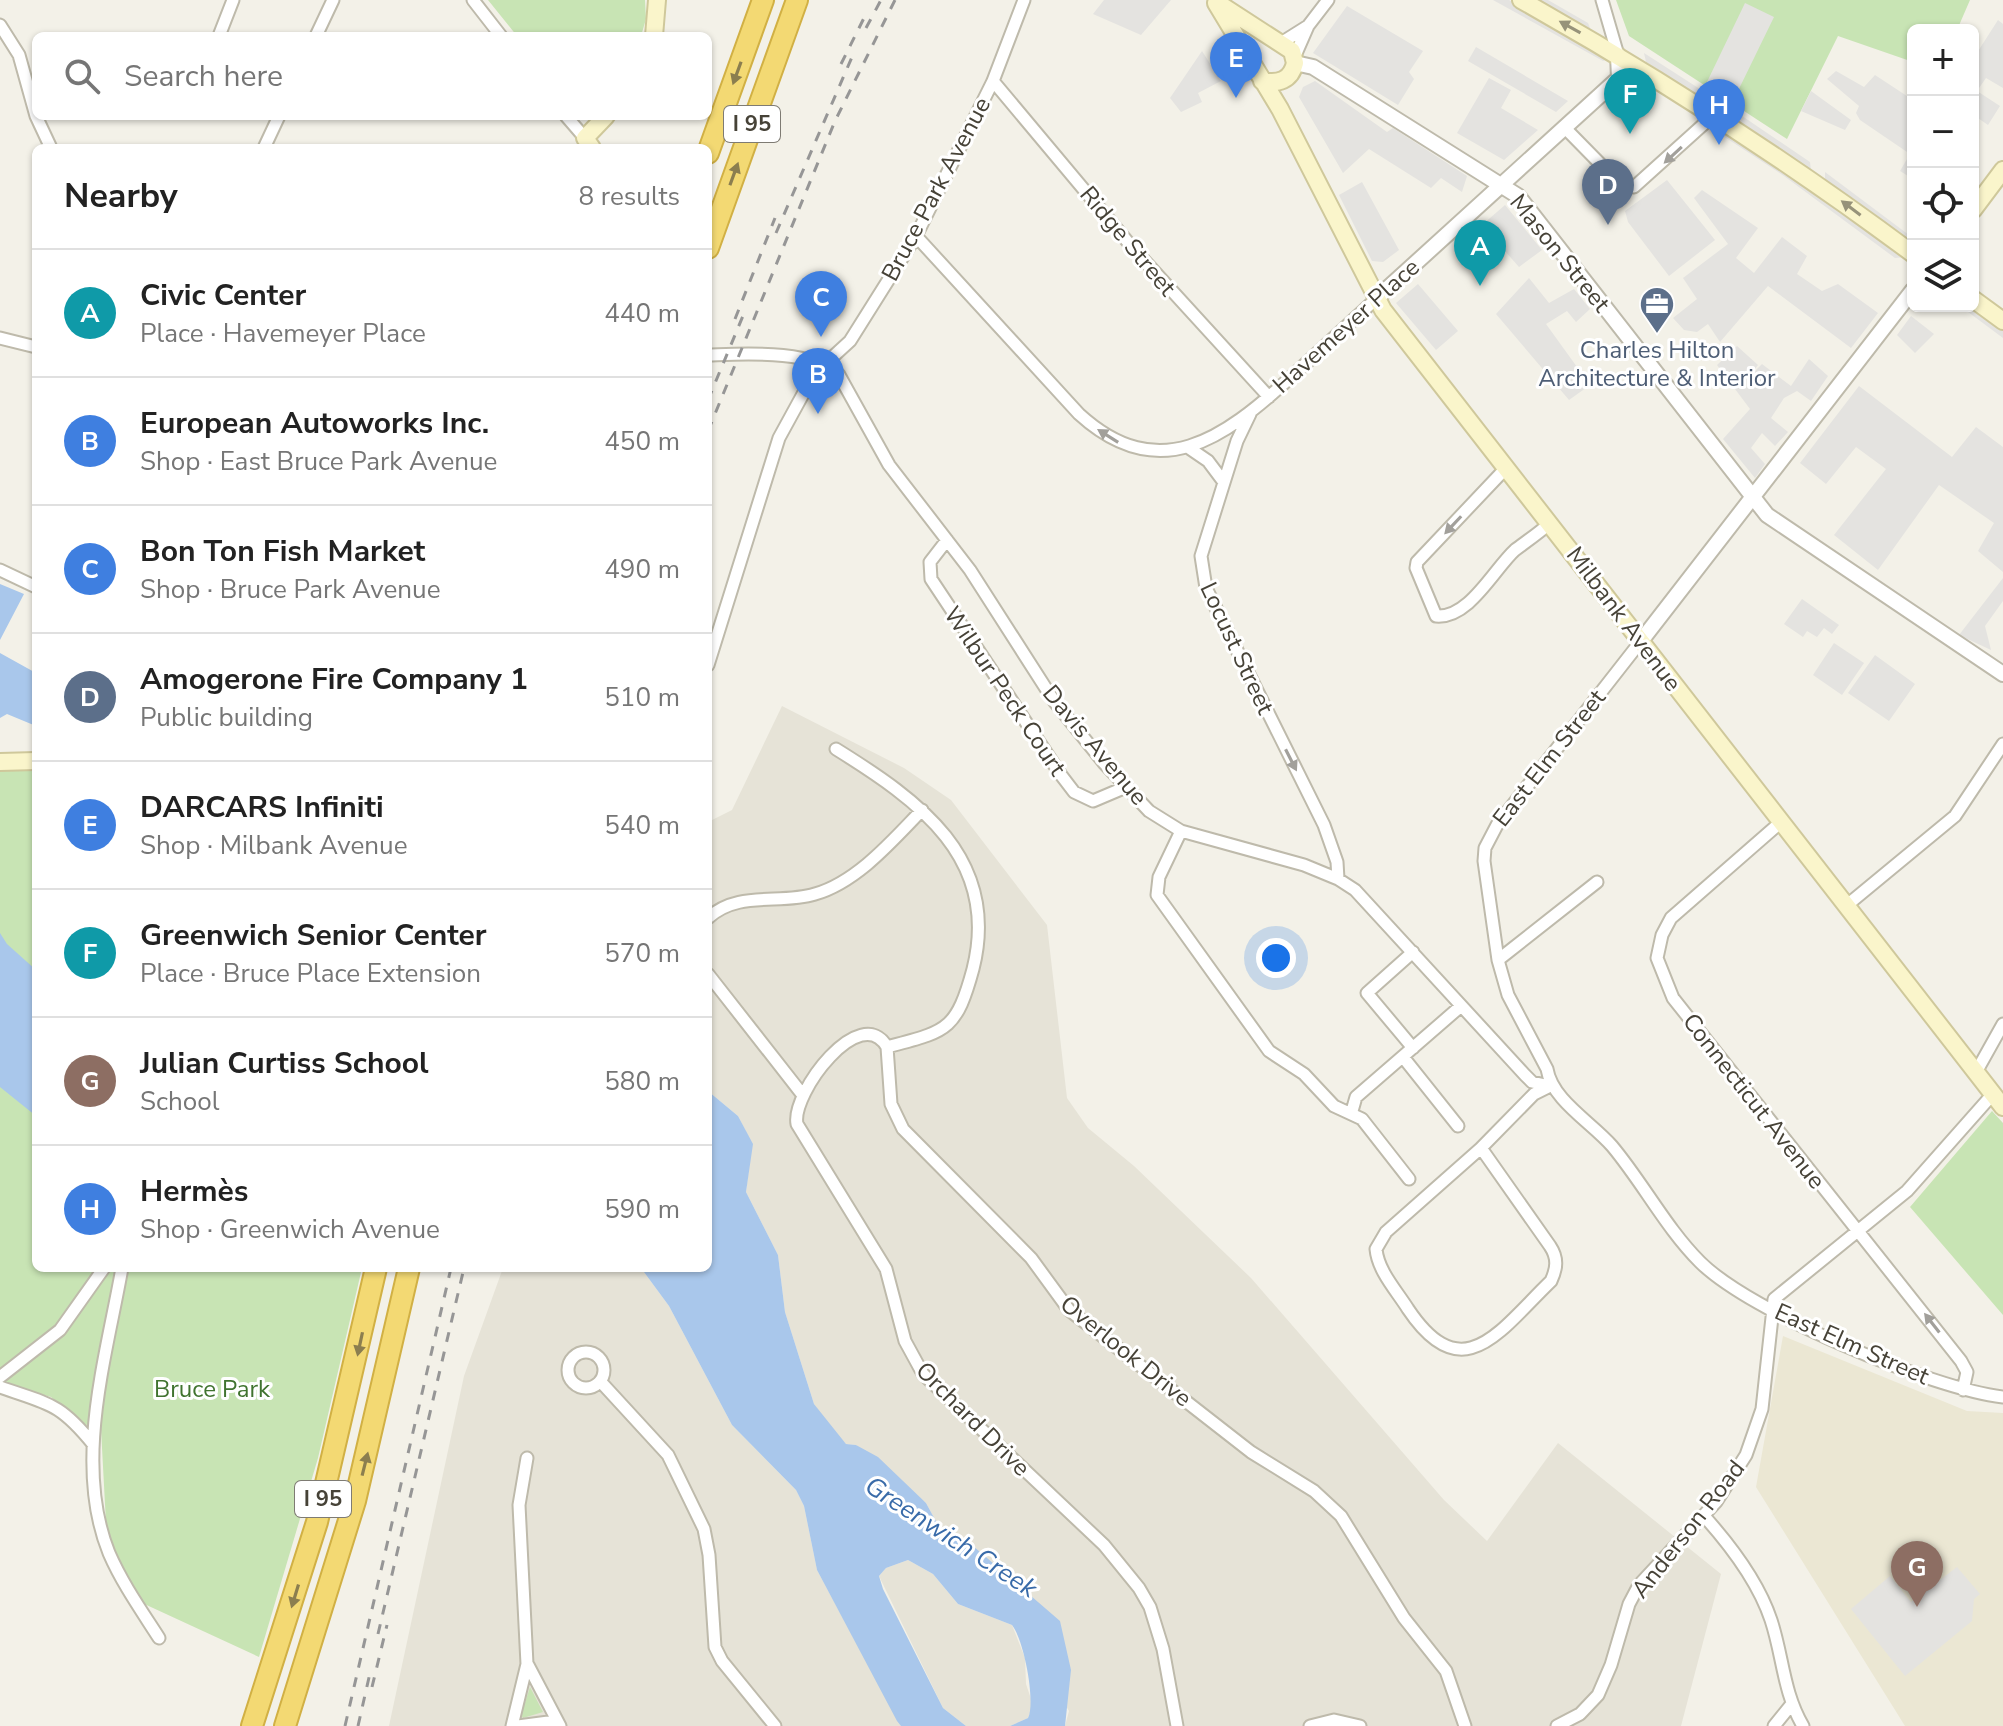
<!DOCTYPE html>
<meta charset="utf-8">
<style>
:root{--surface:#fff;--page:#f6f6f6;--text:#222;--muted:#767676;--line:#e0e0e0;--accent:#111827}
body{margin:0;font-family:"Nunito Sans",sans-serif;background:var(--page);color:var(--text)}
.controls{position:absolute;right:24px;top:24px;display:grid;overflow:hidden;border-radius:12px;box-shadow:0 2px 6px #0004}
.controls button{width:72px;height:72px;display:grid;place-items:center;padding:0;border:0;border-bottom:2px solid var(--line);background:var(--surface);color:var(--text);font:40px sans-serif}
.you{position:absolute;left:1276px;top:958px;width:28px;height:28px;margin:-20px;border:6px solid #fff;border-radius:50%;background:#1a73e8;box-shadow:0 0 0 12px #1a73e833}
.badge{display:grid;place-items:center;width:52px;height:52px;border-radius:50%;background:var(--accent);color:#fff;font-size:26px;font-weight:700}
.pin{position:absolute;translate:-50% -66px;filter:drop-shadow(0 2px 4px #0008)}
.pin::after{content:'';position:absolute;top:42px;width:28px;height:24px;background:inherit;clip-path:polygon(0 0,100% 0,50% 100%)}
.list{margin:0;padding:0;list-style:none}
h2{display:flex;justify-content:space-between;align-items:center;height:104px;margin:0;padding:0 32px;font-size:34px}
h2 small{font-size:26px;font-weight:400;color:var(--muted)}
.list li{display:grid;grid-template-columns:52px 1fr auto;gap:24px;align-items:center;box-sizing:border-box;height:128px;padding:0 32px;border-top:2px solid var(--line)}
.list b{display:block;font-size:30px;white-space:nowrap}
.list p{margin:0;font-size:26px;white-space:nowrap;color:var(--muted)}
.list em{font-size:26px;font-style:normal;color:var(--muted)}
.icon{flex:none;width:44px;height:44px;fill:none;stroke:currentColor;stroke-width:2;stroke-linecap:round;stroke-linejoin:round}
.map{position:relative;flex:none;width:2003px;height:1726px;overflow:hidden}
.search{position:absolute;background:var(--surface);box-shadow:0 2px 6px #0004;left:32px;top:32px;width:680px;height:88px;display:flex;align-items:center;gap:20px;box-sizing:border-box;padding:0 28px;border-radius:12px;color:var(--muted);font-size:30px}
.panel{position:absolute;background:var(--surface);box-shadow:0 2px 6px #0004;left:32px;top:144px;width:680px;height:1128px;border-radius:12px}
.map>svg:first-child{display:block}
.residential{fill:#e6e3d7}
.education{fill:#ebe7d3}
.green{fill:#c8e4b4}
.parking{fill:#e4e3e0}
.water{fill:#a9c7eb}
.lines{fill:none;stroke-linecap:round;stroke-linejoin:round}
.minor-casing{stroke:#bebaab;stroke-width:15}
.tertiary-casing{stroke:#bebaab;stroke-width:18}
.secondary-casing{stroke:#cfc89b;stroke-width:20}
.motorway-casing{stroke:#d1b044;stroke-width:24}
.minor{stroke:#fff;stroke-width:11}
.tertiary{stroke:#fff;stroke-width:14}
.secondary{stroke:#faf5cb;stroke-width:16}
.motorway{stroke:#f3d973;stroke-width:20}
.rail{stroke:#969696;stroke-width:3;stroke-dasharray:10 10;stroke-linecap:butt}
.oneway{fill:#97937a}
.oneway2{fill:#8b7e4f}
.oneway3{fill:#a2a09b}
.labels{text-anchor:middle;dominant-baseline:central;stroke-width:6;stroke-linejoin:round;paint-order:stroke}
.shield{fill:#fff;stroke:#7e7b73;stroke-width:2}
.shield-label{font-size:22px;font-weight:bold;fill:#464237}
.street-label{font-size:24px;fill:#464237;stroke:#fff}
.service-label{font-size:24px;fill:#4e5e75;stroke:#fff}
.park-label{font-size:24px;fill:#40732f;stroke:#fff}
.water-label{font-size:26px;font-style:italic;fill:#396ba9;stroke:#fff}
</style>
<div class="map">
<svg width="2003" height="1726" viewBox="0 0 2003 1726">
<rect width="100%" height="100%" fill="#f3f1e8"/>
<path class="residential" d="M782,706L904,768L951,800L1047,925L1067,1098L1088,1128L1134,1166L1251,1278L1444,1500L1487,1541L1558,1443L1721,1574L1681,1726H1065L1069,1711L965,1539L938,1525L926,1503L856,1445L846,1444L832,1431L814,1404L785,1312L778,1255L746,1192L752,1144L738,1116L708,1091V822L732,810Z
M503,1268H641L669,1306L732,1425L796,1490L804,1506L817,1570L901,1726H389L464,1376Z
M908,1560L933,1574L958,1604L1012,1625L1025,1658L1026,1684L1033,1705L1028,1718L1010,1726H966L943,1708L879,1576L886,1568Z"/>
<path class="education" d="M1783,1336L1967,1411L2003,1413V1726H1905L1756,1487Z"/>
<path class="green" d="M488,0H645L646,19L641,36H517Z
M1616,0H1970L1957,30H1913V62L1838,36L1787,139L1629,36Z
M36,766V1268H362L318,1458L259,1657L140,1602L114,1552L106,1523L101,1429L83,1424L51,1397L0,1383V767Z
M1992,1111L2003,1123V1315L1910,1207Z
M530,1687L543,1712L523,1718L521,1715Z"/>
<path class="parking" d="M1104,0H1171L1141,35L1093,14Z
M1493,0H1509L1612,58L1603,61Z
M1532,0H1548L1588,23L1592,33Z
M1745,3L1774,17L1736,95L1707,82Z
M1347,6L1423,51L1409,72L1414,79L1398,105L1313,53Z
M1998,20L2003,24V88L1986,78L1977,91L2000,106L1988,125L1975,116L1973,119V59Z
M1476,47L1568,101L1556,112L1468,61Z
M1202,51L1221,81L1198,93L1202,102L1181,112L1170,98Z
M1644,53L1703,91L1705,100L1646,62Z
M1836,71L1864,87L1875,75L1913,100L1907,122L1913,125V179L1900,171L1910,154L1860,120L1856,113L1859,106L1827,79Z
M1489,78L1511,90L1501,108L1538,130L1504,160L1457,133Z
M1315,81L1387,132L1393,128L1467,176L1462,192L1441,178L1431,188L1369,149L1343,173L1299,97L1303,87Z
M1811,91L1851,120L1845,130L1801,111Z
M1723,103L1810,162L1811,170L1724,112Z
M1723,127L1906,257L1895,258L1784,176L1714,130Z
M1825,172L1913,238V247L1825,182Z
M1667,180L1715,240L1669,276L1628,222L1625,211Z
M1362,182L1399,250L1383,262L1372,261L1339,195Z
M1702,190L1758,228L1736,258L1754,273L1782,237L1807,256L1797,274L1822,291L1838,284L1878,313L1851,348L1768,286L1720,342L1708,324L1697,332L1684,330L1673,318L1697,299L1683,278L1728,244L1694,198Z
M1505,205L1542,250L1519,267L1482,225Z
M1529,278L1549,303L1574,289L1590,309L1576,322L1567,311L1546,324L1590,385L1569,400L1496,314Z
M1418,284L1458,331L1436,350L1396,303Z
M1960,306H1973L2003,329V338Z
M1911,316L1934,334L1915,353L1897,335Z
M1737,346L1758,365L1748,378L1762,364L1791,386L1809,359L1828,376L1811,401L1797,391L1784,398L1771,418L1788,432L1775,446L1762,433L1751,448L1765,464L1755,478L1723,439L1750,409L1717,365Z
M1859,386L1952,457L1976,427L2003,447V572L1978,551L1994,523L1939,485L1878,570L1834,535L1886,469L1856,447L1826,484L1800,463Z
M2003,578V601L1985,626L1991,650L1959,635Z
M1802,599L1839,625L1832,634L1824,628L1817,637L1807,631L1803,637L1784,624Z
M1834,643L1864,663L1842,695L1813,675Z
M1875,655L1915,684L1889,721L1848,693Z
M1957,1567L1980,1594L1974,1599L1972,1621L1905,1676L1851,1609L1890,1576L1911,1602Z"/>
<path class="water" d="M0,584L24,594L0,640Z
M0,653L36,673V726L7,714L0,718Z
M0,933L7,944L36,970V1116L0,1087Z
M708,1091L738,1116L753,1144L746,1192L778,1255L785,1312L814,1404L846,1444L856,1445L878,1457L926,1503L938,1525L965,1539L1060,1621L1071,1670L1065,1726H1010L1028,1718C1036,1702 1024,1640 1012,1625L958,1604L933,1574L908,1560L886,1568L879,1576L883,1589L943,1708L966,1726H901L897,1721L817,1570L804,1506L796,1490L732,1425L669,1306L641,1268H708Z"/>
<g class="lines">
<g class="minor-casing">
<path id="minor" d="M473,0L501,36
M1602,0L1618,55
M0,25L19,55L36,116
M219,36L233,0
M316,36L333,0
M1281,43L1308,26
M1294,58L1308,26L1328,0
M993,81L1132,247L1269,397
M36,116L51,148
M566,116L585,138
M1564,127L1620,184L1634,187L1715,114
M264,148L279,116
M916,236L1079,414C1159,487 1224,438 1290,378C1319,351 1348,325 1376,299
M0,338L36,347
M708,355C743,354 812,349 839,375L889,465L970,570L1054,701L1104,763L1149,811L1181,831L1304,865L1338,879L1355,890L1525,1075L1532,1082L1550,1086
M1250,414L1237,441L1201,556L1206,588L1324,825L1337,862L1338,879
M1189,448L1208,461L1223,481
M1506,468L1417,562L1416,568L1436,616C1469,619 1494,569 1515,550C1527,541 1539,533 1550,523
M947,540L930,562L931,579L1061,775L1074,792L1093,801L1126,787
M0,570L36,587
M1641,641L1497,825L1485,848L1484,861L1498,960L1508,995L1547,1069C1552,1100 1591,1122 1612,1146C1643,1183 1666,1228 1700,1262C1750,1312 1932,1389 2003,1397
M708,665L779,438L814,374L850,341L916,236L993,81L1024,0
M836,749C918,800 1001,858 973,969C956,1032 946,1031 887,1047
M1781,822L1671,918L1662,935L1657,958L1673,998L1961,1361L1967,1372L1963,1390
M1181,831L1159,877L1157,895L1269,1051L1304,1074L1334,1106L1362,1119L1409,1179
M1846,906L1955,816L2003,744
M708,918C738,890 780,905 815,894C857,882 892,841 922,810
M1413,952L1367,993L1413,1048
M1498,960L1597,882
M708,974L802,1094
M1403,1057L1458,1126
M1975,1074L2003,1024
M1352,1111L1356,1097L1461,1006
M1481,1148L1550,1246C1558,1258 1557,1268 1551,1281C1500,1330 1463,1391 1408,1309C1396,1290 1378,1271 1376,1249L1386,1232Z
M1481,1148L1534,1094L1550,1086
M122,1268C106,1358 73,1464 109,1553C122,1583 141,1610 159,1638
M568 1370a18 18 0 1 1 36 0a18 18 0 1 1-36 0Z
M0,1377L60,1330L104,1268
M600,1381L668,1455L704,1529L709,1555L715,1647L722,1661L775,1726
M0,1387C48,1404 59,1402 93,1444
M1704,1516C1731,1546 1758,1581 1771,1620C1783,1656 1783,1692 1803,1726
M528,1665L560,1726
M512,1726L527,1664L519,1505L527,1458
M518,1726L556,1721
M1177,1726L1163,1649L1150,1607L1139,1588L1104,1545L923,1374L905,1341L886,1269L797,1124C791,1093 861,1001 887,1047L891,1104L903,1129L1031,1258L1069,1310L1251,1452L1314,1491L1341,1516L1404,1618L1446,1671L1465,1726
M1310,1726L1334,1720L1360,1726
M1557,1726L1580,1714L1598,1695L1611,1665L1629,1604L1639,1585L1716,1502L1746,1455L1762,1409L1774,1299L1907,1191L1992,1095
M1774,1726L1791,1705"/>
</g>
<g class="tertiary-casing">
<path id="tertiary" d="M1295,63L1313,67L1518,196L1767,515L2003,674
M1376,299L1619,78L1618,55
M1641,641L1913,290"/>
</g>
<g class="secondary-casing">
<path id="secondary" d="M1521,0C1658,77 1787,160 1913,254
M1216,3L1280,109L1383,310L2003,1107
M1221,5L1292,51L1295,63C1291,81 1278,84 1262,81
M654,36L657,0
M592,148L585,138L606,116
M1973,210L2003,170
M1973,299L2003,321
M0,762L36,761"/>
</g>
<g class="motorway-casing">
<path id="motorway" d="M708,153L763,0
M708,248L797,0
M252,1726L317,1522L376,1268
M285,1726L355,1501L409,1268"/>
</g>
<use href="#minor" class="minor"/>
<use href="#tertiary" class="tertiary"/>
<use href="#secondary" class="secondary"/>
<use href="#motorway" class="motorway"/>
<path class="rail" d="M866,28L881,0
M841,64L866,14
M776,233L852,57
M735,319L775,218
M708,400L745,311
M708,431L835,121L895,0
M378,1634L464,1268
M372,1687L387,1625
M345,1726L451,1268
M358,1726L370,1673"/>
</g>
<defs><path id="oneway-solid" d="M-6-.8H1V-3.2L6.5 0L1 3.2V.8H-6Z" transform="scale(2)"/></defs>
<g class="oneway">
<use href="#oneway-solid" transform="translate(1570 27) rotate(-151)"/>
<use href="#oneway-solid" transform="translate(1851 208) rotate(-143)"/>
</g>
<g class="oneway2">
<use href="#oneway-solid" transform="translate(737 73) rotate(110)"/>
<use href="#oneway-solid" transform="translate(734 174) rotate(-70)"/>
<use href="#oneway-solid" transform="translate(360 1344) rotate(102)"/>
<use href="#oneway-solid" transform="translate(365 1464) rotate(-76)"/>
<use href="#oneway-solid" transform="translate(295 1596) rotate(107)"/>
</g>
<g class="oneway3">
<use href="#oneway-solid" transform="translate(1673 155) rotate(137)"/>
<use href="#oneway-solid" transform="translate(1108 436) rotate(-148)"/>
<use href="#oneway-solid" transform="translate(1453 525) rotate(133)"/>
<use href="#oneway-solid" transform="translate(1291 760) rotate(63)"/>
<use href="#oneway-solid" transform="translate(1932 1323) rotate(-128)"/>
</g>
<defs>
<g id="office-pin" transform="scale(1.8)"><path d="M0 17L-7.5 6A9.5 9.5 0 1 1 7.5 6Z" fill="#5c6f8a" stroke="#fff"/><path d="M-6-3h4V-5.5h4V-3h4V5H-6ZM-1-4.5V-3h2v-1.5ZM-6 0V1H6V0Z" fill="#fff"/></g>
</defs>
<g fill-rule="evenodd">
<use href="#office-pin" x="1657" y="304"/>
</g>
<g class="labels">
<g class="shield">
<rect x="724" y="106" width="56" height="36" rx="6"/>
<rect x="295" y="1481" width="56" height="36" rx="6"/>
</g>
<g class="shield-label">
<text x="752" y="124">I 95</text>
<text x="323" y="1499">I 95</text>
</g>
<g class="street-label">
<text transform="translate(936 189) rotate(-62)">Bruce Park Avenue</text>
<text transform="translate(1128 241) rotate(50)">Ridge Street</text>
<text transform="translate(1560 253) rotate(51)">Mason Street</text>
<text transform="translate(1346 326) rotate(-42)">Havemeyer Place</text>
<text transform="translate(1624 619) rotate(53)">Milbank Avenue</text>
<text transform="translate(1237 648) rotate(65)">Locust Street</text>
<text transform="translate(1005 691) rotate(56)">Wilbur Peck Court</text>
<text transform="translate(1095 745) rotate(50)">Davis Avenue</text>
<text transform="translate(1549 758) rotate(-52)">East Elm Street</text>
<text transform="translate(1754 1101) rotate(52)">Connecticut Avenue</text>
<text transform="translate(1852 1344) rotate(24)">East Elm Street</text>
<text transform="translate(1126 1351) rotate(39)">Overlook Drive</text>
<text transform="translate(973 1419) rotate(45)">Orchard Drive</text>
<text transform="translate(1688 1529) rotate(-52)">Anderson Road</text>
</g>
<g class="service-label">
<text x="1657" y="350">Charles Hilton<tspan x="1657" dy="28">Architecture &amp; Interior</tspan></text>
</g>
<g class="park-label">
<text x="212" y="1389">Bruce Park</text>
</g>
<g class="water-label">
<text transform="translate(951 1537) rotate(33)">Greenwich Creek</text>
</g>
</g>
</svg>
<div class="controls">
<button>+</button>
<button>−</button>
<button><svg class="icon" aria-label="locate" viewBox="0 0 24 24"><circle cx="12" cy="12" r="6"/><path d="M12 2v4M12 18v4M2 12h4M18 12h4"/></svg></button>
<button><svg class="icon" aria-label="layers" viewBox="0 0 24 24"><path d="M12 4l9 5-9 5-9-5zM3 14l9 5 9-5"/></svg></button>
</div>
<div class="you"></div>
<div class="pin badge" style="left:1480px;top:286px;background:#0f9aa8">A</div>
<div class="pin badge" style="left:818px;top:414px;background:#3f7fe0">B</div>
<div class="pin badge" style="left:821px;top:337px;background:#3f7fe0">C</div>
<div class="pin badge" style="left:1608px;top:225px;background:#5c6f8a">D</div>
<div class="pin badge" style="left:1236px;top:98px;background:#3f7fe0">E</div>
<div class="pin badge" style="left:1630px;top:134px;background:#0f9aa8">F</div>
<div class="pin badge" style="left:1917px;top:1607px;background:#8d6e63">G</div>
<div class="pin badge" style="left:1719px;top:145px;background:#3f7fe0">H</div>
<div class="search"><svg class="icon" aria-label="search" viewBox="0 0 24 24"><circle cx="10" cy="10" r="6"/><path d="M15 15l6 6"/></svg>Search here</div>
<section class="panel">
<h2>Nearby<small>8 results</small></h2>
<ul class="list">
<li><span class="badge" style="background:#0f9aa8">A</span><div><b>Civic Center</b><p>Place · Havemeyer Place</p></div><em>440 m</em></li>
<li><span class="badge" style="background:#3f7fe0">B</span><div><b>European Autoworks Inc.</b><p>Shop · East Bruce Park Avenue</p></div><em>450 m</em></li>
<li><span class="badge" style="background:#3f7fe0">C</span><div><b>Bon Ton Fish Market</b><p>Shop · Bruce Park Avenue</p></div><em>490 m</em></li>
<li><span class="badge" style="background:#5c6f8a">D</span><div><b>Amogerone Fire Company 1</b><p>Public building</p></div><em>510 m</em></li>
<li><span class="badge" style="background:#3f7fe0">E</span><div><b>DARCARS Infiniti</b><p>Shop · Milbank Avenue</p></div><em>540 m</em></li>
<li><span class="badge" style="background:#0f9aa8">F</span><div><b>Greenwich Senior Center</b><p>Place · Bruce Place Extension</p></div><em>570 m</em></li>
<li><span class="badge" style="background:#8d6e63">G</span><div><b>Julian Curtiss School</b><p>School</p></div><em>580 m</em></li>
<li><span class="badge" style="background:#3f7fe0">H</span><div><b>Hermès</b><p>Shop · Greenwich Avenue</p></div><em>590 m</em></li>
</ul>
</section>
</div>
